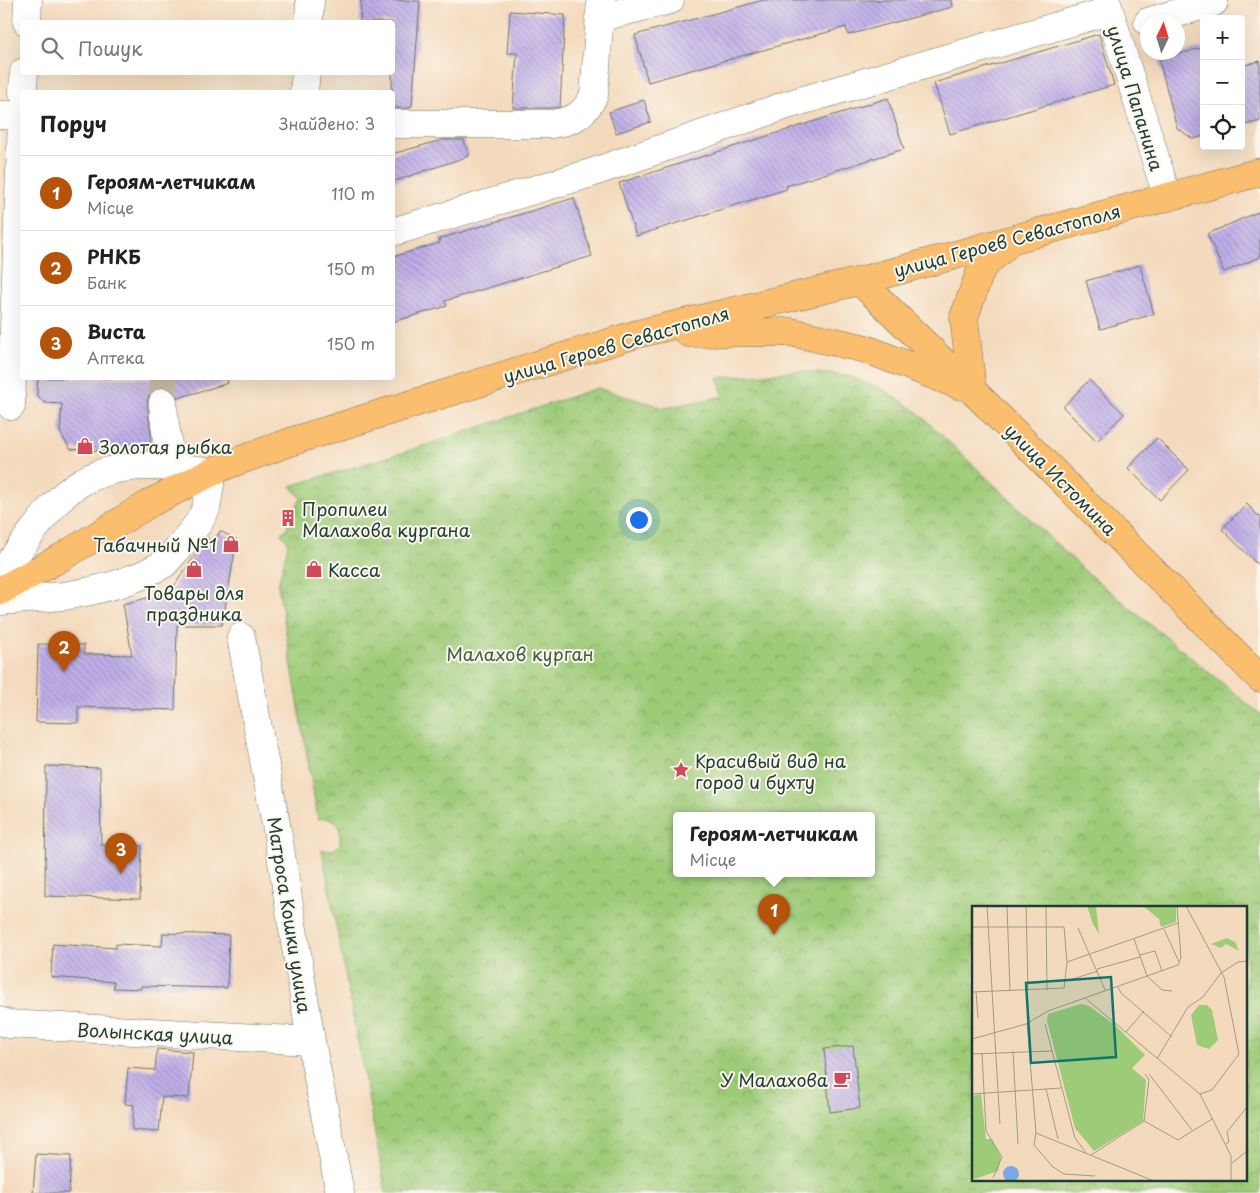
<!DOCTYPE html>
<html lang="uk">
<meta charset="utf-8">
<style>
:root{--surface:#fff;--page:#f2f2f2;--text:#222;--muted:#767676;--line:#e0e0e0;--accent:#b45309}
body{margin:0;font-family:"Playpen Sans",sans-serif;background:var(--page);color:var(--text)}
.controls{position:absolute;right:15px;top:15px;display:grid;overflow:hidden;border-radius:5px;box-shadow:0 5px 20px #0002}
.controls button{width:45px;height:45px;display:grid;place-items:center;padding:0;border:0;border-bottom:1px solid var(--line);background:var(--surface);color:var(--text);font:25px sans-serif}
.compass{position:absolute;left:1140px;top:15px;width:45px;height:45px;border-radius:50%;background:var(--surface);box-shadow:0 5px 20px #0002;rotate:4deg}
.you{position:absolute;left:638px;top:519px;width:18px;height:18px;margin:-12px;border:4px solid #fff;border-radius:50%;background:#1a73e8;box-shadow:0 0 0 8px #1a73e833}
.badge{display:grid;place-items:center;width:32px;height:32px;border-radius:50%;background:var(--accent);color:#fff;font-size:16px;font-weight:700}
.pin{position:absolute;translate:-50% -41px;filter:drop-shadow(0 1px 2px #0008)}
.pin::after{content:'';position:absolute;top:26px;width:18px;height:15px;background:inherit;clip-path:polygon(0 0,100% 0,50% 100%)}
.popup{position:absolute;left:673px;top:812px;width:202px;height:65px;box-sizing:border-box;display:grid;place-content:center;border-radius:5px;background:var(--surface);filter:drop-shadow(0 1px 4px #0005);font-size:16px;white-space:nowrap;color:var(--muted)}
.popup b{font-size:19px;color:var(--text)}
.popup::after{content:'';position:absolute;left:50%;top:100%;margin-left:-10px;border:10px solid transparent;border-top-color:var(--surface)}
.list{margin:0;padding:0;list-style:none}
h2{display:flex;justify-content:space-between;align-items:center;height:65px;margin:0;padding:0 20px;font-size:21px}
h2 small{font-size:16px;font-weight:400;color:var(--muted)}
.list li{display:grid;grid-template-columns:32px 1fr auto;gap:15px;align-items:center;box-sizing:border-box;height:75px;padding:0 20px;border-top:1px solid var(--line)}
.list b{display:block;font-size:19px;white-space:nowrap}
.list p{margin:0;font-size:16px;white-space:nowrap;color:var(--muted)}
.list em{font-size:16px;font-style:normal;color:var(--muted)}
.icon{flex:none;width:28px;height:28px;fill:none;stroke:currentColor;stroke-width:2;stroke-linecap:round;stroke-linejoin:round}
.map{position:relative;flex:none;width:1260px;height:1193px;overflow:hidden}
.search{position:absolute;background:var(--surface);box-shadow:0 5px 20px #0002;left:20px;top:20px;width:375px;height:55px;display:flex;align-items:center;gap:12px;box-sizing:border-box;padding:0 18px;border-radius:5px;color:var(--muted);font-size:19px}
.panel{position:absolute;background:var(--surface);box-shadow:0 5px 20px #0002;left:20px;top:90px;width:375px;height:290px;border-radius:5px}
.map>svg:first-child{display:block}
.park{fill:url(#park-crowns);stroke:#5e8456;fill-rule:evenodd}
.building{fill:url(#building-back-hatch)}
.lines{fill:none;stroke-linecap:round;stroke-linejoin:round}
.minor-tunnel{stroke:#c9bba2;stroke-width:28;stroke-dasharray:28 14;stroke-linecap:butt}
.minor-casing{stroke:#6a7464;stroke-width:29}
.major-casing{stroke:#6a7464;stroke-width:29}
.minor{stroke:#fff;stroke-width:28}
.major{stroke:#fbbd6e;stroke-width:28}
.labels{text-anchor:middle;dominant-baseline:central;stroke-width:4;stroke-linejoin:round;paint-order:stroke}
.street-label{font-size:18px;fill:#1f3d34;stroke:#fbf7ec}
.poi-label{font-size:18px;fill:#1f3d34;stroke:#fbf7ec;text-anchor:start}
.park-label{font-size:18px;fill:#3f6045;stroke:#fbf7ec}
.inset-road{fill:none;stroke:#9f9b86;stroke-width:1}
.view{fill:#0f766e;fill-opacity:0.15;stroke:#0f766e;stroke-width:2.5}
.inset-edge{fill:none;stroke:#1f3d34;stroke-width:2.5}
</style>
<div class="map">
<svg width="1260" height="1193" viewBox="0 0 1260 1193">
<defs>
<pattern id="park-crowns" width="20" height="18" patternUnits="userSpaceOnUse" patternTransform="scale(1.25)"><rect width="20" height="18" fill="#9ecb78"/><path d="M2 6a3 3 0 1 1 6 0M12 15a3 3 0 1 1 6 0" fill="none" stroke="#80a663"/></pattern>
<pattern id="building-back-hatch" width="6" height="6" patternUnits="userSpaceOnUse" patternTransform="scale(1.25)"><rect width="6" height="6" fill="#bfaee9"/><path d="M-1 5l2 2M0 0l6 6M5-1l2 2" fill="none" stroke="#9b8fbe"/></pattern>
</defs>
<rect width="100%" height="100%" fill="#fbf7ec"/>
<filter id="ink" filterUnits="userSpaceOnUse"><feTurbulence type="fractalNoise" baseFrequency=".02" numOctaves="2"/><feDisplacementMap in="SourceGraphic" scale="10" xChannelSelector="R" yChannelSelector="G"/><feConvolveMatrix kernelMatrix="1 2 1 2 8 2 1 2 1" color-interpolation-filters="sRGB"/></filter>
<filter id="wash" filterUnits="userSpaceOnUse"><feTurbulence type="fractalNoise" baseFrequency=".0096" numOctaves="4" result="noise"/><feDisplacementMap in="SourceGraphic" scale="20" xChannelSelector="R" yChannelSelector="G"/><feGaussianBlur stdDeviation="1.12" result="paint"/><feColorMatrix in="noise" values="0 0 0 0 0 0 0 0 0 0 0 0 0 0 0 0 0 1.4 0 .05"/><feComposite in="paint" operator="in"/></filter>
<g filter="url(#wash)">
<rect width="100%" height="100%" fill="#f4dabd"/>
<path class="park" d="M798,371L848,376L884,390L915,410L1086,572L1260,714V1193H386L322,850H333L340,845C341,826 339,816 318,819L278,585L288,545L287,540L281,534L283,531L285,532L301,498L291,486L411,450L597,388L665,408L724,396L717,378ZM676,816H872V874H676ZM974,907H1246V1179H974Z"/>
<g id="blocks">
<path class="building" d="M361,0L420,1L412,106H410V108H392V22H360Z
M764,0H951L952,7L848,35L846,27L648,82L635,35Z
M510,11L565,15L560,107L551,108H513L517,53H507Z
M1099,34L1114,85L950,134L934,83Z
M1204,47V136L1193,139L1177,128L1159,60Z
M1260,61V121L1241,126V66Z
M888,98L904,149L786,186L787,189L636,236L619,183Z
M644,100L651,122L616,133L609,112Z
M442,140H464L469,156L392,182V154Z
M574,198L592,256L445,301L447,306L392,322V257L440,243L439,239Z
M1260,211V257L1224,272L1207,234Z
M1140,265L1154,314L1100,329L1086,281Z
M38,378H227L228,383L178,398L176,393L169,388L161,386L155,389L149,395L147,403L151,434L150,450L124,452L70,449L60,432L62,404L45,403L37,395Z
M1089,380L1124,414L1097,441L1063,407Z
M1157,438L1189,470L1160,500L1128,468Z
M1247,504L1260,518V567L1222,529Z
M220,531L237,540L222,625H177L175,710L78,707V723L36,722L38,644L84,645V654L132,655L123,604L170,592L207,538L214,542Z
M46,766L100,768L101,845L142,846L140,899L45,896Z
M163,933L229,935L227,988L141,986V989L113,988L114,982L51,977L53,944L116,948V944L162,946Z
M853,1046L860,1108L830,1112L824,1049Z
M157,1049L193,1052L189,1098L162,1097L159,1132L132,1130L134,1105L125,1104L128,1068L155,1070Z
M36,1154L71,1156L69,1193H33Z"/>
</g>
</g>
<g filter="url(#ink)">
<use href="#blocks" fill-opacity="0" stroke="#6a7464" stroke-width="1"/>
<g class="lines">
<path class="minor-tunnel" d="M163,378V402"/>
<g class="minor-casing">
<path id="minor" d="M1106,0L1167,196
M599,18L670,0
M27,22L28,0
M309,22L310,0
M1148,22L1214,2V0
M23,92L24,72
M304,92L306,72
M0,115H22
M392,124H552C574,121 584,115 594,95L601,0
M392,232L588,174L787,105L1109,11
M163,402L164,417L171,466
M11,406L22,119
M0,575C19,551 36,524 57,502C98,457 157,464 212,472L206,509L199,522L182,544L164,564L140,576L118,584L91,591L64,596L0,601
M241,637L277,830L311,1041L340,1193
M0,1021L8,1024L311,1041"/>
</g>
<g class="major-casing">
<path id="major" d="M860,281L972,390L1260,678
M688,333L791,332L866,349L961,386
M972,390L964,317L982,267L1011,241
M0,591L62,557L152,502L224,466L299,439L637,334L860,281L1260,172"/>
</g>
<use href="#minor" class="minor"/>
<use href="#major" class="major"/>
</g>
</g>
<defs>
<g id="shop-bare" transform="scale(1.35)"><path d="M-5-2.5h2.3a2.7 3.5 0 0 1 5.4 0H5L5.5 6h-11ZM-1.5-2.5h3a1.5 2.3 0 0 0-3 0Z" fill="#d1495b" stroke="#fbf7ec" stroke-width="2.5" paint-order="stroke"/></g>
<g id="building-bare" transform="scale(1.35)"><path d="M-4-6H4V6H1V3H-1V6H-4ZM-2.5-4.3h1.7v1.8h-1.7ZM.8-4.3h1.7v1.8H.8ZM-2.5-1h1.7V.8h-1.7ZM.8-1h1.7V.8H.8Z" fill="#d1495b" stroke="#fbf7ec" stroke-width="2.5" paint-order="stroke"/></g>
<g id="sight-bare" transform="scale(1.35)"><path d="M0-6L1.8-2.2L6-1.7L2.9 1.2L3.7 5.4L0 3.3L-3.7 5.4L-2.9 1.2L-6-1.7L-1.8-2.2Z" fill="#d1495b" stroke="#fbf7ec" stroke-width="2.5" paint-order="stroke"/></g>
<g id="cafe-bare" transform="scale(1.35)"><path d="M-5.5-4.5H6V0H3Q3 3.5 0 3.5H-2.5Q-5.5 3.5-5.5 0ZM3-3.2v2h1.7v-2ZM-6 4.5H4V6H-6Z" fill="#d1495b" stroke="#fbf7ec" stroke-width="2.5" paint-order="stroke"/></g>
</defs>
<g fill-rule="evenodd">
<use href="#shop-bare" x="85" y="446"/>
<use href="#building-bare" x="288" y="518"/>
<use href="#shop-bare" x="231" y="544"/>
<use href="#shop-bare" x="194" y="569"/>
<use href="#shop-bare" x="314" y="569"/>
<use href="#sight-bare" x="681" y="770"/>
<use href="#cafe-bare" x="842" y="1079"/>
</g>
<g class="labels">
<g class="street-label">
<text transform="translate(1136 98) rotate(73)">улица Папанина</text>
<text transform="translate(1007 240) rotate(-15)">улица Героев Севастополя</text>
<text transform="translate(616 344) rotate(-16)">улица Героев Севастополя</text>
<text transform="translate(1061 479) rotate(45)">улица Истомина</text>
<text transform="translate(290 915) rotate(81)">Матроса Кошки улица</text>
<text transform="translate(155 1033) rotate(3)">Волынская улица</text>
</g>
<g class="poi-label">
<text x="99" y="446">Золотая рыбка</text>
<text x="302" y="508">Пропилеи<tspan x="302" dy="21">Малахова кургана</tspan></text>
<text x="217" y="544" text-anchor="end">Табачный №1</text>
<text x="328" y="569">Касса</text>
<text x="194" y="592" text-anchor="middle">Товары для<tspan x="194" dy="21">праздника</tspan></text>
<text x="695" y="760">Красивый вид на<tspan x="695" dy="21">город и бухту</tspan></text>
<text x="828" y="1079" text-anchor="end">У Малахова</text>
</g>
<g class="park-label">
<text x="520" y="653">Малахов курган</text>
</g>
</g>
<g transform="translate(972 906)">
<rect width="275" height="275" fill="#f4dabd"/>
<path d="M255,32L263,36L267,45L254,38L249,42L239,38ZM227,99H235L240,104L246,134L237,143L225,139L219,109ZM9,188L14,233H20L29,252L26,265L3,273L0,270V190Z" fill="#9ecb78"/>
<path d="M115,0H124L127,28L121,18ZM171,0H204V16L189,21L187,13ZM109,98L117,100L144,120L173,149L160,162L174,174L171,215L122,245L103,222L75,115L76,108Z" fill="#9ecb78"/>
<path d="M31 268a8 8 0 1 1 16 0a8 8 0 1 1-16 0Z" fill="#79aae4"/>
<path class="inset-road" d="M15,0L28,218M35,0L38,85M54,0L56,84M74,0L75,84M214,0L252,71L267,148L240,184L228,188M0,21H92L95,56L92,82L0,86M106,22L133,84M192,23L207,56M162,33L175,70L190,84L200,85M167,49L183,45L190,65M95,56L206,17M125,63L168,51M94,75L126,65M146,81L149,87L200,131M4,86L6,112M113,92L228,188L259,250V275M55,117L64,227L182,275M73,118L103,232L114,247M154,126L172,105M0,133L54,118L76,105L206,59L209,52L205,0M41,145L46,238M10,147L14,225L30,251L21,272M0,148L80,145M185,153L216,101L231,91L249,67L266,56L275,55M177,168L220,224M74,183L86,233M0,188L89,182M172,215L206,234L240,213M172,215L177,174L173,168M64,227L62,239L81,261L92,268L123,270M254,238L257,236L255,226L275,201M119,249L172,215M260,257L275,245"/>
<path class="view" d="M139,71L144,151L59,157L54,77Z"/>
<rect width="275" height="275" class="inset-edge"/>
</g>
</svg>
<div class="controls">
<button>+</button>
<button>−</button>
<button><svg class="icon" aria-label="locate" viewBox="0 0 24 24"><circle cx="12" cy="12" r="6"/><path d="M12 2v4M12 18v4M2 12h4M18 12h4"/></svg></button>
</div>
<svg class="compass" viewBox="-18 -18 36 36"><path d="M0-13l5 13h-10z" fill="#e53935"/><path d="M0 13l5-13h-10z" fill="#767676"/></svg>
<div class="you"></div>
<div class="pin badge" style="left:774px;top:935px">1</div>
<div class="popup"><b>Героям-летчикам</b>Місце</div>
<div class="pin badge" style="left:64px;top:672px">2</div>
<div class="pin badge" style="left:121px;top:874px">3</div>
<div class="search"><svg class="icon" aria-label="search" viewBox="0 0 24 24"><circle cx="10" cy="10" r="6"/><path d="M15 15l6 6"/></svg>Пошук</div>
<section class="panel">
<h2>Поруч<small>Знайдено: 3</small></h2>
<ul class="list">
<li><span class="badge">1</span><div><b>Героям-летчикам</b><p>Місце</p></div><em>110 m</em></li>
<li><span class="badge">2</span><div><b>РНКБ</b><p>Банк</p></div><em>150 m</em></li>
<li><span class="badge">3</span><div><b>Виста</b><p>Аптека</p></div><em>150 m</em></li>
</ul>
</section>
</div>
